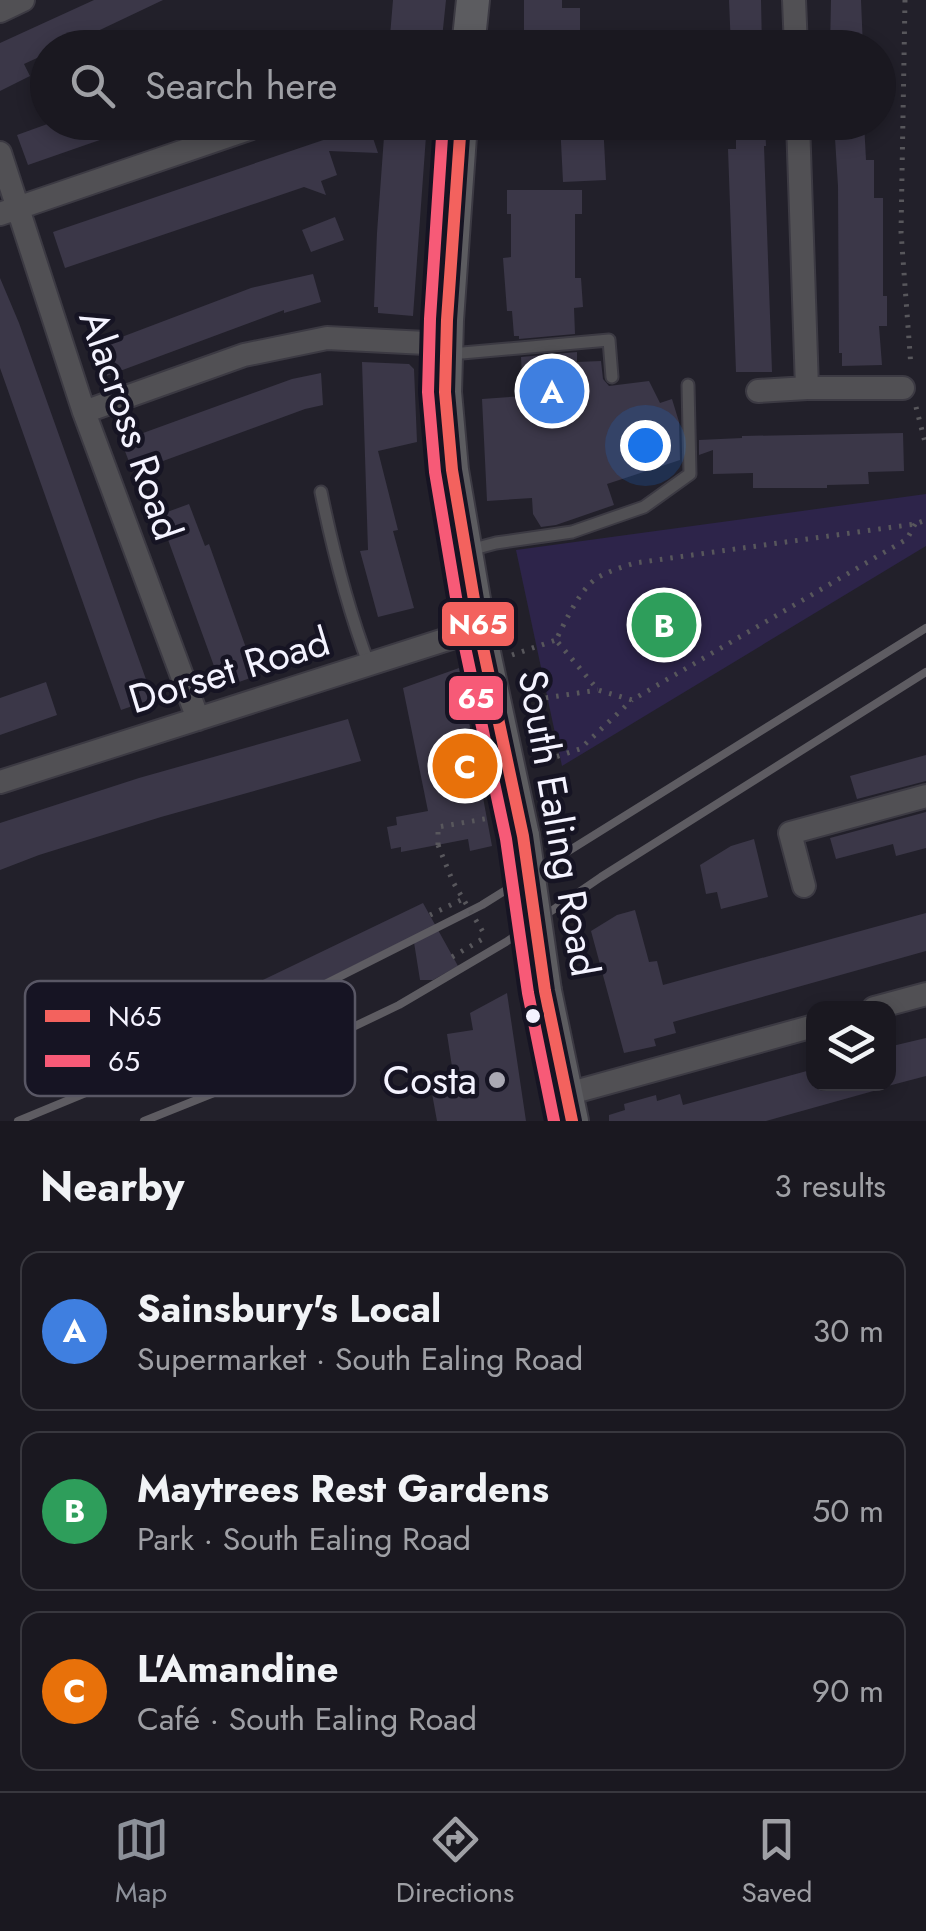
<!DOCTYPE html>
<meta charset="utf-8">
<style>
:root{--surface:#1a1820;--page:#232129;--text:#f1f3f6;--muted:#9fa0a5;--line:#38373e;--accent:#8c9099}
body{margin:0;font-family:Jost,sans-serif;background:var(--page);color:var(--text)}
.controls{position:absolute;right:30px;bottom:30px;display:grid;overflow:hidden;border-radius:20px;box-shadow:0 5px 15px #0003}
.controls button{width:90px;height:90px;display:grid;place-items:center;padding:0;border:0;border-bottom:2px solid var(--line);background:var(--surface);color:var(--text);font:50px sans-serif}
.you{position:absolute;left:645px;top:445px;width:35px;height:35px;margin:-25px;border:8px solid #fff;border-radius:50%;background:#1a73e8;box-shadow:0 0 0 15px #1a73e833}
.badge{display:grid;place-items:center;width:65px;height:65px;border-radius:50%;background:var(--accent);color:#fff;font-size:32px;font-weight:700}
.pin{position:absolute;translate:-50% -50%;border:5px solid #fff;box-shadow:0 2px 10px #0006}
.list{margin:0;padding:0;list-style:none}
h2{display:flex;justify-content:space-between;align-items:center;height:130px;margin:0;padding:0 40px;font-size:42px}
h2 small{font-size:32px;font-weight:400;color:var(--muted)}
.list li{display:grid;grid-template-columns:65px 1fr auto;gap:30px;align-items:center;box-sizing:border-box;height:160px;margin:0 20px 20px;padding:0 20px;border:2px solid var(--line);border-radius:20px}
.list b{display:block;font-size:38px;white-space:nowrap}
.list p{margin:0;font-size:32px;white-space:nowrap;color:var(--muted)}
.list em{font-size:32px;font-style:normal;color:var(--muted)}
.icon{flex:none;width:55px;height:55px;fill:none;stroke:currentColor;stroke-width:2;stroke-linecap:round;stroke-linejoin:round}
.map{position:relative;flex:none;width:926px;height:1121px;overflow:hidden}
.search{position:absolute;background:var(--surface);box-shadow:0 5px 15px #0003;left:30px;right:30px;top:30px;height:110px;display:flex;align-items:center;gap:25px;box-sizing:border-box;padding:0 35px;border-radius:55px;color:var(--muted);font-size:38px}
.sheet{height:670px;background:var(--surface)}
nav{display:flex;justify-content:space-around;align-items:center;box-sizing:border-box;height:140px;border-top:2px solid var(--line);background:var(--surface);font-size:28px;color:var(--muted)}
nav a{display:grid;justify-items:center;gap:5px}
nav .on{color:var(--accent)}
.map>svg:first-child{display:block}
.green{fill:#2d244a}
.building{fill:#3b3748}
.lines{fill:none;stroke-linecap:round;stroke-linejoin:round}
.lane-casing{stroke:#3c3a43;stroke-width:15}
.street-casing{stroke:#3c3a43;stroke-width:26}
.secondary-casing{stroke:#3c3a43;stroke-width:36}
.path{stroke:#58575c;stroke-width:5;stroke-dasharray:2.5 8;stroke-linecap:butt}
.lane{stroke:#515054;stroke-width:11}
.street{stroke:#515054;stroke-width:22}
.secondary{stroke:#5c5c60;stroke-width:32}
.rail{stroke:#5e5c62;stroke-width:8}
.secondary-bridge-casing{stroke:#3c3a43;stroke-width:36;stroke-linecap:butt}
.path-bridge{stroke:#58575c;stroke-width:5;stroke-dasharray:2.5 8;stroke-linecap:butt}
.secondary-bridge{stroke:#5c5c60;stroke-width:32}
.bus-1-casing{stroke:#161423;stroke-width:20}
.bus-2-casing{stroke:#161423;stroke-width:20}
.bus-1{stroke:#f3625e;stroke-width:12}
.bus-2{stroke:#f75a77;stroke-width:12}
.bus-dot{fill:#f4f3ff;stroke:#161423;stroke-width:4}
.poi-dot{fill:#aaa9b4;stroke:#161423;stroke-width:4}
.labels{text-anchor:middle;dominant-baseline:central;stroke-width:9;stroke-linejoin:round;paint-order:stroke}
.street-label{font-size:40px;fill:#f4f3ff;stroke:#161423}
.poi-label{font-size:40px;fill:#f4f3ff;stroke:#161423;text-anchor:end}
.key{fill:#161423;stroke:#595765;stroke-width:2.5}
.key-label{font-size:28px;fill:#f4f3ff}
.line-badge{stroke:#161423;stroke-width:4}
.badge-label{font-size:28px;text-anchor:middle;font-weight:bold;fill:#fff}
</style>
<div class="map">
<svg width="926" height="1121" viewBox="0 0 926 1121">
<rect width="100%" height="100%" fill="#22202a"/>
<path class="green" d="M926,494V546L562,766L516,550Z"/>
<path class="building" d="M94,0H163L62,48H48V53L24,64L30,76L0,91V43Z
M393,0H446L441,48H389Z
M524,0H562V8H580V48H524Z
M729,0H761L762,48H731Z
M831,0H861L863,48H830Z
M53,122H140V126L28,165L17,135Z
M427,122L413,316L378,313V307H374L377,233L385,123Z
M560,122H603L606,180L563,182Z
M736,122H765L766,146H764L772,372H736L728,149H736Z
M834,122H864L866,160H874V198H883V296H887V326H879L882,365L842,366V353H839L838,186Z
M353,123H368L378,153L329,151L337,175L321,181L326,195L304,187L65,268L53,232L338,135L336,126Z
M507,190H582V214H575V278H581L583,307L574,308L575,334L519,339V336H514L512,311H507L503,258L511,257V214H507Z
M335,217L344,240L311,252L302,230Z
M313,274L321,302L284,313V310L101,378L90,349L251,288Z
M0,278L19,323L153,699L121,710L0,368Z
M577,352V362L601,361L603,379L609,386L649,381L660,403L672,399L679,422L680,460L607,484L614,505L556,525L541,527L533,514L532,498L487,501L482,399L523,396L521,357Z
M362,362L409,364L414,369L417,442L378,451L398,530L393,531L414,608L378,617L360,551L368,550Z
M321,373L323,405L305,409L133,472L121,441L292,379Z
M903,433L904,471L868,472L869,484L827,485V488H753V473L713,474V450L699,455V440L742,438V436Z
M189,504L205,546L209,544L256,676L222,688L159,515Z
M459,668L492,846L470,851L468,839L401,852V847L391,849L387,827L397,825L396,817L428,811L403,688Z
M46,682L57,715L0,735V698Z
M348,719L361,761L161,817L39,855L0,870V823L139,778Z
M926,755V781L857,799L850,776Z
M926,812V848L896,856L893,844L836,859L830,838Z
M754,839L768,897L721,909L717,892L706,894L700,865L731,846Z
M423,903L458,966L433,980H420L413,936L258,1014H250L241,1008L238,998L246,988Z
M635,910L649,962L657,961L663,985L926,913V951L673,1022L676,1033L654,1039L656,1046L624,1053L591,931L617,915Z
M507,993L526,1121H437L431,1088L454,1080L447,1034L473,1030L470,1013Z
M926,1038V1076L888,1086V1047Z
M814,1069V1084H876L877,1090L766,1121H609V1115L625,1110L624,1104L656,1095L657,1101L680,1094L683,1105Z"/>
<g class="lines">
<g class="lane-casing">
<path id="lane" d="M451,354L609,340L612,377
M321,492C333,551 348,609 369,665
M470,550L496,543L572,532L644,507L690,474L688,385"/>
</g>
<g class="street-casing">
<path id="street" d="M794,0L796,48
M0,11L23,0
M798,122L807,388H903
M0,153L84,412L198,719
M0,214L269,122
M758,391L807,388
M84,412L244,355L327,338L446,344
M0,782L479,629
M804,886L790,833L926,796
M874,1008L926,994
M567,1094L814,1026"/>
</g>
<g class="secondary-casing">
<path id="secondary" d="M468,48L473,0
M461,122L447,320L445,392L452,470L479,629L523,836
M545,991L572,1121"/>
</g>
<path class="path" d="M905,0L901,232L911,367
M916,407L926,446
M915,524L907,539L632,700L598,690L556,640C565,622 580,589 597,578C609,571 622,567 635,563L915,524L926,520
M512,655L556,640
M525,701L598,690
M537,763L580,749L632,700
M438,845V827L490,818
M430,915L463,899
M452,957L486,937"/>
<use href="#lane" class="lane"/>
<use href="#street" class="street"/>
<use href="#secondary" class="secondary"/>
<path class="rail" d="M18,1121L214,1040L482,905L926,628
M144,1121L219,1091L399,1005L506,942L601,877L926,672"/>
<g class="secondary-bridge-casing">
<path id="secondary-bridge" d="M523,836L545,991"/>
</g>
<path class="path-bridge" d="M438,845L453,882L486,937"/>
<use href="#secondary-bridge" class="secondary-bridge"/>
<g class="bus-1-casing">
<path id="bus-1" d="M461,122L447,320L445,392L452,470L479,629L523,836L545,991L572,1121"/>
</g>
<g class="bus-2-casing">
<path id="bus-2" d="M443,122L430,319L428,392L435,472L462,633L506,839L528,993L554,1121"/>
</g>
<use href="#bus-1" class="bus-1"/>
<use href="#bus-2" class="bus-2"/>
</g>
<circle class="bus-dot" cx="533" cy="1016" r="9"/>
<circle class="poi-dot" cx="497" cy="1080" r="10"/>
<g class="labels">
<g class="street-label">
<text transform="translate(131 425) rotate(71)">Alacross Road</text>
<text transform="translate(229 670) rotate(-17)">Dorset Road</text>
<text transform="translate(559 823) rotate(80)">South Ealing Road</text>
</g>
<g class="poi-label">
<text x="477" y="1080">Costa</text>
</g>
</g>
<rect x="25" y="981" width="330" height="115" rx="15" class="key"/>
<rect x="45" y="1010" width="45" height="12" fill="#f3625e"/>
<rect x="45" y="1055" width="45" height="12" fill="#f75a77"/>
<g class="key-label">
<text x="108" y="1026">N65</text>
<text x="108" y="1071">65</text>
</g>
<g class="line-badge">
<rect x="440" y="600" width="76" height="48" rx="10" fill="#f3625e"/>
<rect x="447" y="674" width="58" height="48" rx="10" fill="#f75a77"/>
</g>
<g class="badge-label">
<text x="478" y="634">N65</text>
<text x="476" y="708">65</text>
</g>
</svg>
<div class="controls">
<button><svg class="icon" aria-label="layers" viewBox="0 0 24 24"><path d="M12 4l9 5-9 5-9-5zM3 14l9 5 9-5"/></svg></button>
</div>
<div class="you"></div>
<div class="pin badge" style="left:552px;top:391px;background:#3f7fe0">A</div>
<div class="pin badge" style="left:664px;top:625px;background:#2e9e5b">B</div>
<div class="pin badge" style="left:465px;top:766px;background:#e8710a">C</div>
<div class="search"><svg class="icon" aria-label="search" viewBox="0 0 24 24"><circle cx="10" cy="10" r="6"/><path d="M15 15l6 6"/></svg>Search here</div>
</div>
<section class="sheet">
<h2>Nearby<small>3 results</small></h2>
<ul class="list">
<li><span class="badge" style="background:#3f7fe0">A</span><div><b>Sainsbury's Local</b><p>Supermarket · South Ealing Road</p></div><em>30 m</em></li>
<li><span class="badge" style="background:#2e9e5b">B</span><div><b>Maytrees Rest Gardens</b><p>Park · South Ealing Road</p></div><em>50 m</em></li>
<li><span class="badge" style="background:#e8710a">C</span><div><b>L'Amandine</b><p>Café · South Ealing Road</p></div><em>90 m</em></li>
</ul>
</section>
<nav>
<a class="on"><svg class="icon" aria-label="map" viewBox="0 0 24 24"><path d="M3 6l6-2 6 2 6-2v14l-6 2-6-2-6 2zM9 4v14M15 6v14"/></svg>Map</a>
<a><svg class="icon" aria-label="directions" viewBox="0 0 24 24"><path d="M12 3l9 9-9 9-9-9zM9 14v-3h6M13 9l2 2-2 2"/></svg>Directions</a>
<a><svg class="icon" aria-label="saved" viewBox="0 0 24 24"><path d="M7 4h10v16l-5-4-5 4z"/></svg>Saved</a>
</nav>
